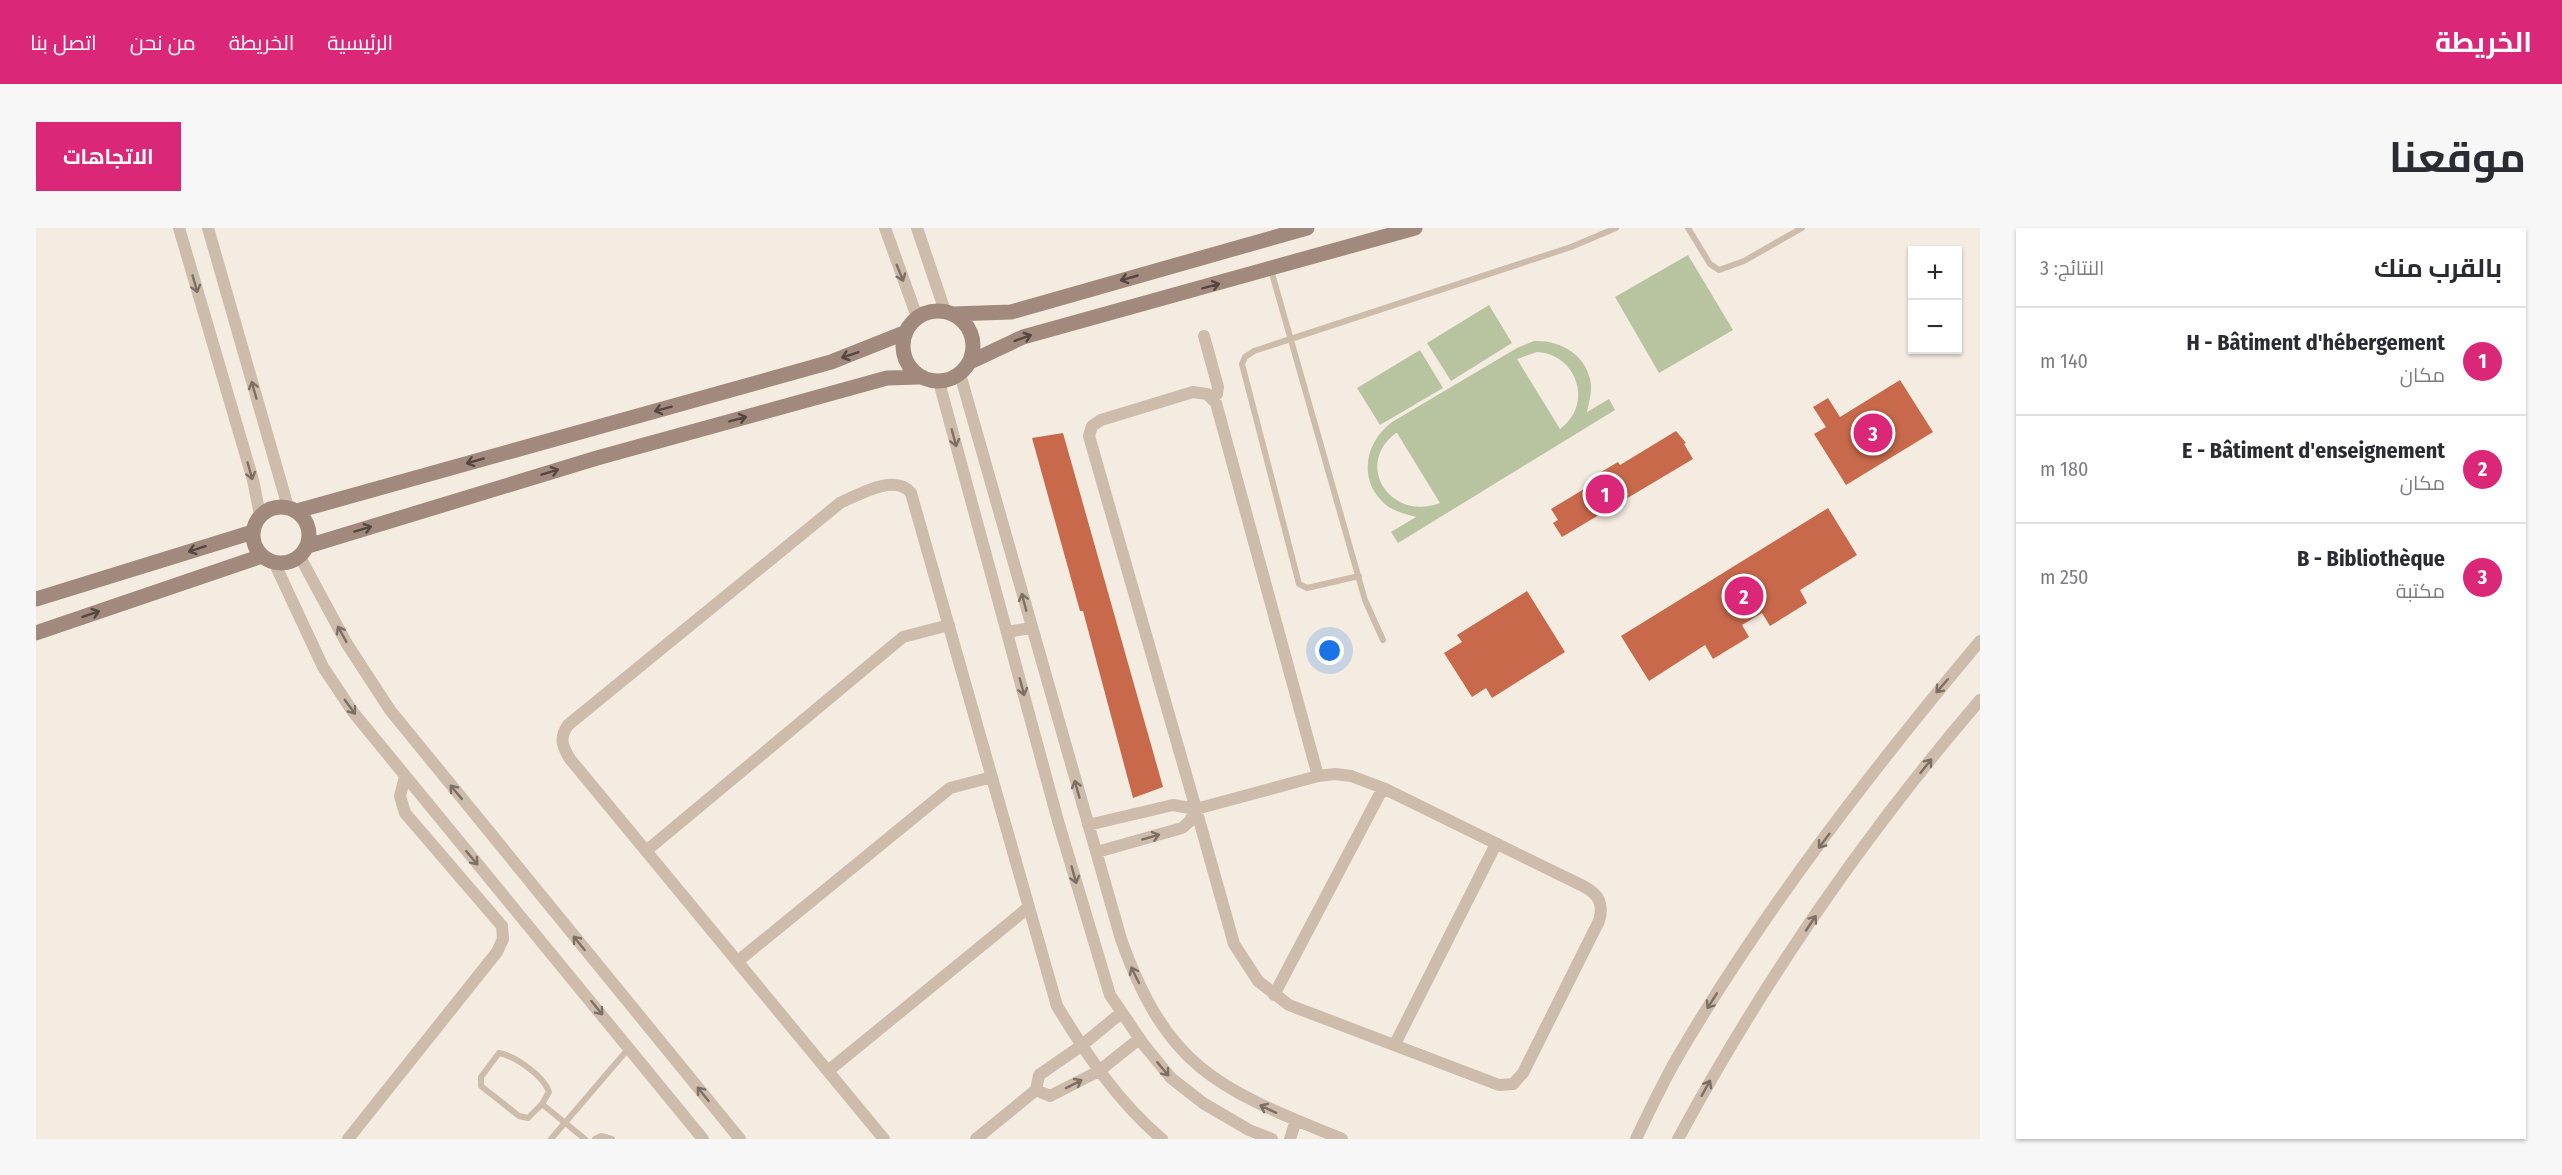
<!DOCTYPE html>
<html lang="ar">
<meta charset="utf-8">
<style>
:root{--surface:#fff;--page:#f7f7f7;--text:#2b2b33;--muted:#7c7c81;--line:#e1e1e2;--accent:#db2777}
body{margin:0;font-family:"Fira Sans Condensed",Cairo,sans-serif;background:var(--page);color:var(--text);direction:rtl}
.controls{position:absolute;right:18px;top:18px;display:grid;overflow:hidden;border-radius:0px;box-shadow:0 2px 4px #0004}
.controls button{width:54px;height:54px;display:grid;place-items:center;padding:0;border:0;border-bottom:2px solid var(--line);background:var(--surface);color:var(--text);font:30px sans-serif}
.you{position:absolute;left:1294px;top:423px;width:21px;height:21px;margin:-15px;border:4px solid #fff;border-radius:50%;background:#1a73e8;box-shadow:0 0 0 9px #1a73e833}
.badge{display:grid;place-items:center;width:39px;height:39px;border-radius:50%;background:var(--accent);color:#fff;font-size:20px;font-weight:700}
.pin{position:absolute;translate:-50% -50%;border:3px solid #fff;box-shadow:0 2px 6px #0006}
.list{margin:0;padding:0;list-style:none}
h2{display:flex;justify-content:space-between;align-items:center;height:78px;margin:0;padding:0 24px;font-size:26px}
h2 small{font-size:20px;font-weight:400;color:var(--muted)}
.list li{display:grid;grid-template-columns:39px 1fr auto;gap:18px;align-items:center;box-sizing:border-box;height:108px;padding:0 24px;border-top:2px solid var(--line)}
.list b{display:block;font-size:22px;white-space:nowrap}
.list p{margin:0;font-size:20px;white-space:nowrap;color:var(--muted)}
.list em{font-size:20px;font-style:normal;color:var(--muted)}
.map{position:relative;flex:none;width:1944px;height:911px;overflow:hidden;direction:ltr;border-radius:0px}
header{display:flex;align-items:center;gap:36px;box-sizing:border-box;height:84px;padding:0 30px;background:var(--accent);color:#fff}
header strong{font-size:28px}
nav{display:flex;gap:33px;margin-inline-start:auto;font-size:21px}
.intro{display:flex;align-items:center;justify-content:space-between;box-sizing:border-box;height:144px;padding:0 36px}
h1{margin:0;font-size:42px}
.button{padding:15px 27px;border-radius:0px;background:var(--accent);color:#fff;font-size:21px;font-weight:700}
main{display:flex;gap:36px;padding:0 36px}
aside{flex:1;background:var(--surface);border-radius:0px;box-shadow:0 2px 4px #0004}
.map>svg:first-child{display:block}
.green{fill:#b8c4a0;fill-rule:evenodd}
.building{fill:#c8694b}
.lines{fill:none;stroke-linecap:round;stroke-linejoin:round}
.service{stroke:#cdbbac;stroke-width:6}
.minor{stroke:#cdbbac;stroke-width:12}
.secondary{stroke:#a18a7d;stroke-width:15}
.oneway{stroke:#7d6f65}
.oneway2{stroke:#544640}
</style>
<header>
<strong>الخريطة</strong>
<nav><a>الرئيسية</a><a>الخريطة</a><a>من نحن</a><a>اتصل بنا</a></nav>
</header>
<div class="intro"><h1>موقعنا</h1><a class="button">الاتجاهات</a></div>
<main>
<aside>
<h2>بالقرب منك<small>النتائج: 3</small></h2>
<ul class="list">
<li><span class="badge">1</span><div><b>H - Bâtiment d'hébergement</b><p>مكان</p></div><em>140 m</em></li>
<li><span class="badge">2</span><div><b>E - Bâtiment d'enseignement</b><p>مكان</p></div><em>180 m</em></li>
<li><span class="badge">3</span><div><b>B - Bibliothèque</b><p>مكتبة</p></div><em>250 m</em></li>
</ul>
</aside>
<div class="map">
<svg width="1944" height="911" viewBox="0 0 1944 911">
<rect width="100%" height="100%" fill="#f4ebe1"/>
<path class="green" d="M1652,27L1697,102L1623,145L1579,69Z
M1453,77L1476,115L1415,153L1391,115Z
M1498,113C1523,112 1548,125 1554,151C1557,162 1553,173 1551,184L1573,171L1579,182L1362,315L1355,304L1380,289C1370,286 1359,284 1350,277C1321,253 1329,214 1356,194L1481,120ZM1501,124C1541,126 1558,176 1524,201L1481,131ZM1360,205H1361L1404,275C1355,294 1317,237 1360,205Z
M1384,122L1407,160L1344,197L1321,160Z"/>
<path class="building" d="M1864,152L1897,204L1810,257L1778,206L1790,199L1777,179L1792,170L1804,189Z
M1640,203L1650,215L1648,216L1657,231L1526,309L1517,295L1522,292L1515,281L1563,252L1560,247L1582,234L1584,237Z
M1027,205L1127,559L1097,570L1047,383H1044L996,210Z
M1792,280L1821,327L1764,362L1771,375L1734,398L1726,385L1706,397L1713,409L1677,431L1669,417L1613,453L1585,408Z
M1491,363L1529,424L1456,470L1450,460L1436,469L1408,425L1426,414L1421,407Z"/>
<g class="lines">
<path class="service" d="M1652,0L1674,36L1683,42L1708,33L1766,0
M1235,42L1329,372L1347,412
M1323,348L1271,360L1263,356L1206,136L1209,129L1218,123L1535,19L1580,0
M463,825C479,828 508,848 513,864L506,876L492,890L483,888L445,858V849Z
M506,876L549,911
M515,911L593,820
M559,911L565,908L576,911"/>
<path class="minor" d="M143,0L217,252L224,287
M172,0L252,279
M849,0L881,89
M881,0L909,83
M1168,108L1182,159L1181,166L1176,170
M924,146L1085,711C1132,843 1184,861 1306,911
M903,154L1022,593L1074,767L1108,817L1135,850L1167,875L1213,902L1236,911
M264,329L311,416L354,482L704,911
M238,334L287,439L317,484L667,911
M971,404L995,400
M1299,546L1315,548L1347,560L1547,658C1563,666 1568,676 1563,693L1487,845L1477,856L1463,857L1253,777L1222,753L1198,716L1160,581L1282,548Z
M1052,597L1137,577L1160,581
M610,623L867,409L913,397
M1061,624L1146,600L1154,593L1160,581L1053,208L1056,198L1065,192L1157,164L1171,166L1180,175L1282,548
M702,733L914,560L956,549
M1238,767L1347,560
M1359,816L1460,616
M792,843L993,679
M1000,862L1014,868L1063,843L1103,811
M312,911L461,724L467,711L466,698L369,585L364,568L369,549
M848,911L534,531C526,518 523,510 532,497L804,275C822,267 859,245 875,265L1021,778C1051,827 1082,874 1126,911
M940,911L1000,862L1003,847L1045,818L1085,785
M1254,911L1260,892
M1600,911C1613,884 1626,856 1641,830C1727,683 1835,543 1944,413
M1642,911C1726,756 1829,606 1944,472"/>
<path class="secondary" d="M867 118a35 35 0 1 1 70 0a35 35 0 1 1-70 0Z
M917,86L975,84L1271,0
M934,134L987,109L1379,0
M217 307a28 28 0 1 1 56 0a28 28 0 1 1-56 0Z
M261,283L795,134L868,105
M272,318L561,230L851,150L883,149
M0,371L217,304
M0,405L226,328"/>
</g>
<defs><path id="oneway-shaft" d="M-6 0H5M1.5-3L5.5 0L1.5 3" fill="none" stroke-width="1.6" stroke-linecap="round" stroke-linejoin="round" transform="scale(1.5)"/></defs>
<g class="oneway">
<use href="#oneway-shaft" transform="translate(864 45) rotate(68)"/>
<use href="#oneway-shaft" transform="translate(159 56) rotate(74)"/>
<use href="#oneway-shaft" transform="translate(218 162) rotate(-106)"/>
<use href="#oneway-shaft" transform="translate(918 210) rotate(75)"/>
<use href="#oneway-shaft" transform="translate(214 243) rotate(74)"/>
<use href="#oneway-shaft" transform="translate(988 374) rotate(-105)"/>
<use href="#oneway-shaft" transform="translate(306 406) rotate(-119)"/>
<use href="#oneway-shaft" transform="translate(1906 458) rotate(131)"/>
<use href="#oneway-shaft" transform="translate(986 459) rotate(75)"/>
<use href="#oneway-shaft" transform="translate(314 479) rotate(54)"/>
<use href="#oneway-shaft" transform="translate(1890 538) rotate(-52)"/>
<use href="#oneway-shaft" transform="translate(1041 561) rotate(-106)"/>
<use href="#oneway-shaft" transform="translate(420 564) rotate(-130)"/>
<use href="#oneway-shaft" transform="translate(1115 609) rotate(-16)"/>
<use href="#oneway-shaft" transform="translate(1788 613) rotate(127)"/>
<use href="#oneway-shaft" transform="translate(436 630) rotate(50)"/>
<use href="#oneway-shaft" transform="translate(1038 647) rotate(74)"/>
<use href="#oneway-shaft" transform="translate(1775 695) rotate(-56)"/>
<use href="#oneway-shaft" transform="translate(543 715) rotate(-129)"/>
<use href="#oneway-shaft" transform="translate(1099 747) rotate(-116)"/>
<use href="#oneway-shaft" transform="translate(1676 773) rotate(122)"/>
<use href="#oneway-shaft" transform="translate(561 780) rotate(51)"/>
<use href="#oneway-shaft" transform="translate(1127 841) rotate(50)"/>
<use href="#oneway-shaft" transform="translate(1038 856) rotate(-27)"/>
<use href="#oneway-shaft" transform="translate(1670 860) rotate(-61)"/>
<use href="#oneway-shaft" transform="translate(667 866) rotate(-129)"/>
<use href="#oneway-shaft" transform="translate(1232 881) rotate(-155)"/>
</g>
<g class="oneway2">
<use href="#oneway-shaft" transform="translate(1093 50) rotate(164)"/>
<use href="#oneway-shaft" transform="translate(1175 58) rotate(-15)"/>
<use href="#oneway-shaft" transform="translate(987 110) rotate(-20)"/>
<use href="#oneway-shaft" transform="translate(814 127) rotate(161)"/>
<use href="#oneway-shaft" transform="translate(627 181) rotate(165)"/>
<use href="#oneway-shaft" transform="translate(702 191) rotate(-15)"/>
<use href="#oneway-shaft" transform="translate(439 233) rotate(164)"/>
<use href="#oneway-shaft" transform="translate(514 244) rotate(-17)"/>
<use href="#oneway-shaft" transform="translate(327 301) rotate(-17)"/>
<use href="#oneway-shaft" transform="translate(161 321) rotate(162)"/>
<use href="#oneway-shaft" transform="translate(55 386) rotate(-19)"/>
</g>
</svg>
<div class="controls">
<button>+</button>
<button>−</button>
</div>
<div class="you"></div>
<div class="pin badge" style="left:1569px;top:266px">1</div>
<div class="pin badge" style="left:1708px;top:368px">2</div>
<div class="pin badge" style="left:1837px;top:205px">3</div>
</div>
</main>
